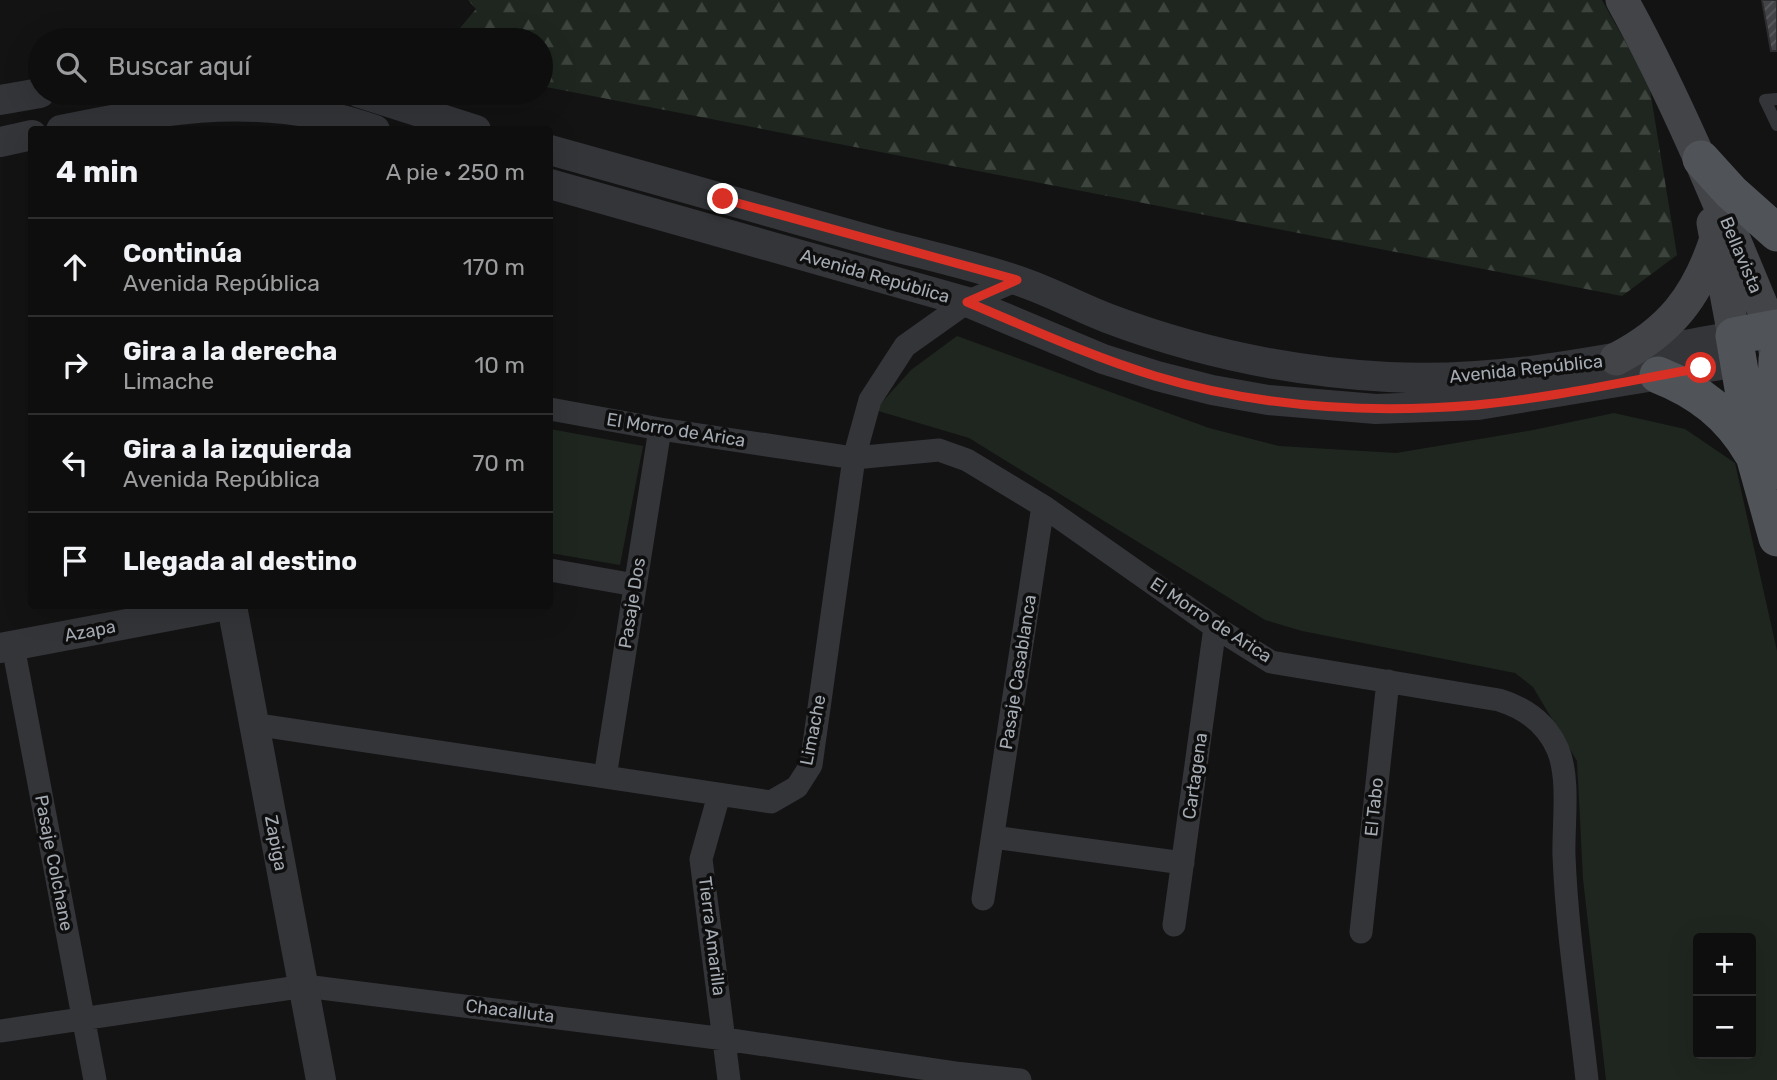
<!DOCTYPE html>
<html lang="es">
<meta charset="utf-8">
<style>
:root{--surface:#0e0e0f;--page:#171718;--text:#f1f3f6;--muted:#9b9c9e;--line:#2e2e2f}
body{margin:0;font-family:Rubik,sans-serif;background:var(--page);color:var(--text)}
.controls{position:absolute;right:21px;bottom:21px;display:grid;overflow:hidden;border-radius:7px;box-shadow:0 7px 28px #0002}
.controls button{width:63px;height:63px;display:grid;place-items:center;padding:0;border:0;border-bottom:2px solid var(--line);background:var(--surface);color:var(--text);font:35px sans-serif}
.stop{position:absolute;width:21px;height:21px;margin:-16px;border:5px solid #d93025;border-radius:50%;background:#fff}
.stop.end{background:#d93025;border-color:#fff;box-shadow:0 2px 7px #0008}
.list{margin:0;padding:0;list-style:none}
h2{display:flex;justify-content:space-between;align-items:center;height:91px;margin:0;padding:0 28px;font-size:30px}
h2 small{font-size:23px;font-weight:400;color:var(--muted)}
.list li{display:grid;grid-template-columns:46px 1fr auto;gap:21px;align-items:center;box-sizing:border-box;height:98px;padding:0 28px;border-top:2px solid var(--line)}
.list b{display:block;font-size:26px;white-space:nowrap}
.list p{margin:0;font-size:23px;white-space:nowrap;color:var(--muted)}
.list em{font-size:23px;font-style:normal;color:var(--muted)}
.icon{flex:none;width:38px;height:38px;fill:none;stroke:currentColor;stroke-width:2;stroke-linecap:round;stroke-linejoin:round}
.map{position:relative;flex:none;width:1777px;height:1080px;overflow:hidden}
.search{position:absolute;background:var(--surface);box-shadow:0 7px 28px #0002;left:28px;top:28px;width:525px;height:77px;display:flex;align-items:center;gap:18px;box-sizing:border-box;padding:0 24px;border-radius:38px;color:var(--muted);font-size:26px}
.panel{position:absolute;background:var(--surface);box-shadow:0 7px 28px #0002;left:28px;top:126px;width:525px;height:483px;border-radius:7px}
.map>svg:first-child{display:block}
.grass{fill:#1f261f;fill-rule:evenodd}
.forest{fill:url(#forest-firs)}
.building{fill:url(#building-hatch);stroke:#2d2d30;stroke-width:2}
.lines{fill:none;stroke-linecap:round;stroke-linejoin:round}
.service{stroke:#343539;stroke-width:12}
.minor{stroke:#343539;stroke-width:23}
.tertiary{stroke:#343539;stroke-width:30}
.secondary{stroke:#424448;stroke-width:33}
.primary{stroke:#505357;stroke-width:37}
.route{stroke:#d93025;stroke-width:9}
.labels{text-anchor:middle;dominant-baseline:central;stroke-width:7;stroke-linejoin:round;paint-order:stroke}
.street-label{font-size:18px;fill:#a5abb3;stroke:#0e0e0f}
</style>
<div class="map">
<svg width="1777" height="1080" viewBox="0 0 1777 1080">
<defs>
<pattern id="forest-firs" width="22" height="20" patternUnits="userSpaceOnUse" patternTransform="scale(1.75)"><rect width="22" height="20" fill="#1f261f"/><path d="M5 1l3.5 6h-7zM16 11l3.5 6h-7z" fill="#3d433d"/></pattern>
<pattern id="building-hatch" width="6" height="6" patternUnits="userSpaceOnUse" patternTransform="scale(1.75)"><rect width="6" height="6" fill="#424347"/><path d="M-1 1l2-2M0 6l6-6M5 7l2-2" fill="none" stroke="#5a5b5f"/></pattern>
</defs>
<rect width="100%" height="100%" fill="#131314"/>
<path class="grass" d="M957,336L1209,428L1279,446L1396,453L1533,430L1614,413L1685,429L1735,463L1777,651V1080H1606L1583,879L1577,761L1533,687L1515,673L1302,631L1265,620L969,438L875,410L911,370ZM1698,938H1751V1054H1698Z
M550,429L643,446L620,565L550,553Z"/>
<path class="forest" d="M468,0H1602L1649,84L1677,255L1622,296L541,86V40H450L476,9Z"/>
<path class="building" d="M1762,0H1777V51H1771Z"/>
<g class="lines">
<path class="service" d="M1777,99L1765,100L1777,125"/>
<path class="minor" d="M550,409L660,429L854,458L939,450L967,460L1043,506L1215,627L1271,662L1499,700C1525,708 1547,724 1558,750C1570,779 1563,825 1564,856C1567,931 1579,1006 1587,1080
M550,570L635,585
M13,646L95,1080
M253,724L771,802L797,787L811,765L854,458L870,400L905,346L967,302L1017,280
M605,777L660,429
M719,795L701,859L729,1080
M993,837L1183,863
M983,899L1043,506
M1174,925L1215,627
M1361,932L1388,681
M0,1031L305,986L725,1039L955,1073L1020,1080"/>
<path class="tertiary" d="M360,93L476,130
M0,100L40,93
M61,130C173,107 264,91 375,130
M0,142L32,135
M550,150C660,181 770,211 880,243C925,255 972,265 1016,280C1047,290 1076,306 1107,318C1197,352 1292,372 1388,377C1508,383 1616,357 1734,336
M550,184L967,302L1103,359L1157,376L1212,390L1268,400L1376,409L1478,405L1739,362
M232,606L321,1080
M0,648L222,606"/>
<path class="secondary" d="M1622,0C1680,105 1725,217 1771,328L1776,356
M1713,223L1734,336
M1616,359C1670,331 1697,297 1716,239"/>
<path class="primary" d="M1701,159L1731,192L1777,233
M1777,328L1734,336L1755,459L1777,538
M1658,375C1699,391 1730,415 1752,453
M1774,471L1777,359"/>
</g>
<g class="lines">
<path class="route" d="M723,199L1017,280L967,302C1029,328 1090,356 1155,376C1258,407 1369,414 1476,405C1551,398 1627,381 1701,368"/>
</g>
<g class="labels">
<g class="street-label">
<text transform="translate(1741 255) rotate(67)">Bellavista</text>
<text transform="translate(875 276) rotate(16)">Avenida República</text>
<text transform="translate(1526 369) rotate(-6)">Avenida República</text>
<text transform="translate(676 430) rotate(9)">El Morro de Arica</text>
<text transform="translate(632 603) rotate(-81)">Pasaje Dos</text>
<text transform="translate(1211 620) rotate(33)">El Morro de Arica</text>
<text transform="translate(90 631) rotate(-11)">Azapa</text>
<text transform="translate(1018 672) rotate(-81)">Pasaje Casablanca</text>
<text transform="translate(813 730) rotate(-79)">Limache</text>
<text transform="translate(1195 776) rotate(-82)">Cartagena</text>
<text transform="translate(1374 807) rotate(-84)">El Tabo</text>
<text transform="translate(276 843) rotate(79)">Zapiga</text>
<text transform="translate(54 863) rotate(79)">Pasaje Colchane</text>
<text transform="translate(712 936) rotate(83)">Tierra Amarilla</text>
<text transform="translate(510 1011) rotate(7)">Chacalluta</text>
</g>
</g>
</svg>
<div class="controls">
<button>+</button>
<button>−</button>
</div>
<div class="stop" style="left:1701px;top:368px"></div>
<div class="stop end" style="left:723px;top:199px"></div>
<div class="search"><svg class="icon" aria-label="search" viewBox="0 0 24 24"><circle cx="10" cy="10" r="6"/><path d="M15 15l6 6"/></svg>Buscar aquí</div>
<section class="panel">
<h2>4 min<small>A pie · 250 m</small></h2>
<ul class="list">
<li><svg class="icon" aria-label="ahead" viewBox="0 0 24 24"><path d="M12 20V5M6 11l6-6 6 6"/></svg><div><b>Continúa</b><p>Avenida República</p></div><em>170 m</em></li>
<li><svg class="icon" aria-label="right" viewBox="0 0 24 24"><path d="M7 20v-9h11M14 6l5 5-5 5"/></svg><div><b>Gira a la derecha</b><p>Limache</p></div><em>10 m</em></li>
<li><svg class="icon" aria-label="left" viewBox="0 0 24 24"><path d="M17 20v-9H6M10 6l-5 5 5 5"/></svg><div><b>Gira a la izquierda</b><p>Avenida República</p></div><em>70 m</em></li>
<li><svg class="icon" aria-label="arrive" viewBox="0 0 24 24"><path d="M6 21V4h12l-3 4 3 4H6"/></svg><div><b>Llegada al destino</b></div></li>
</ul>
</section>
</div>
